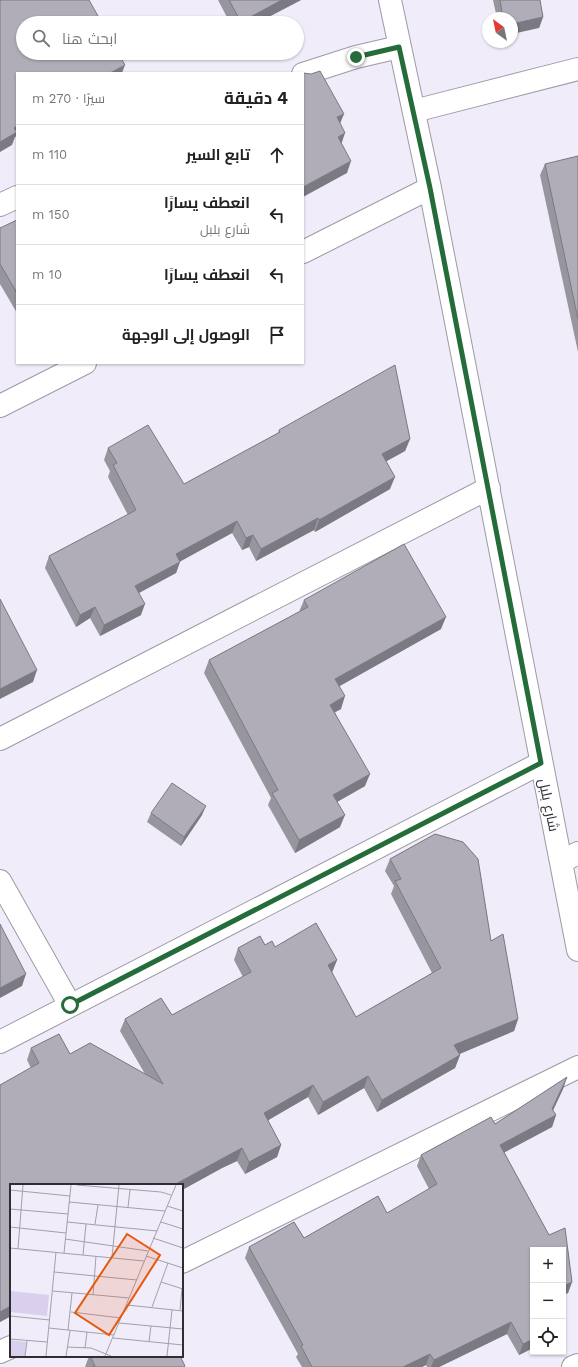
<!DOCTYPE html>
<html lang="ar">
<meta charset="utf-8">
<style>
:root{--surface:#fff;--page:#f6f6f6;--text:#222;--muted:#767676;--line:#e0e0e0}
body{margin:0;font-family:"Work Sans",Cairo,sans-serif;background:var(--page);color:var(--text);direction:rtl}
.controls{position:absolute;right:12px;bottom:12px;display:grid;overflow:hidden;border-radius:0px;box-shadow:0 1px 3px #0004}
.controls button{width:36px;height:36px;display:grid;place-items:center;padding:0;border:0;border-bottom:1px solid var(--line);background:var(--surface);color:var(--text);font:20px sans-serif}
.compass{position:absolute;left:482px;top:12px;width:36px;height:36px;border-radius:50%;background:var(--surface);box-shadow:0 1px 3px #0004;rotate:327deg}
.stop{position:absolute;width:12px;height:12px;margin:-9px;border:3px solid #246c39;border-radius:50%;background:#fff}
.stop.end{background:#246c39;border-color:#fff;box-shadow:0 1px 4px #0008}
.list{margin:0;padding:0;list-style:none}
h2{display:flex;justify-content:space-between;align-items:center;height:52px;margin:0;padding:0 16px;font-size:17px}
h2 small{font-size:13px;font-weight:400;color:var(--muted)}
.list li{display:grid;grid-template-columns:26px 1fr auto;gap:12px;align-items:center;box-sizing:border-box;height:60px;padding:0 16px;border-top:1px solid var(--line)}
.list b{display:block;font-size:15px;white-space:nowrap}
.list p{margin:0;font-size:13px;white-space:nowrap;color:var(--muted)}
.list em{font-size:13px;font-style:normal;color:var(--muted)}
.icon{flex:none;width:22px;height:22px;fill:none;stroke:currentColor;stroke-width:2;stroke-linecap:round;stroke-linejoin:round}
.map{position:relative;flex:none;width:578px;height:1367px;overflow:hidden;direction:ltr}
.search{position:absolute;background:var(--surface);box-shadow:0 1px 3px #0004;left:16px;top:16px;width:288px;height:44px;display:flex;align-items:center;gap:10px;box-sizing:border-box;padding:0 14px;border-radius:22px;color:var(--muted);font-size:15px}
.panel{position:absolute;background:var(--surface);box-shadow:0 1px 3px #0004;left:16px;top:72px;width:288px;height:292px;border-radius:0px;direction:rtl}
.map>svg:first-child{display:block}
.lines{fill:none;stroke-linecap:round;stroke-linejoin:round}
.minor-casing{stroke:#9d9aa5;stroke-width:24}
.minor{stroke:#fff;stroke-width:22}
.wall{fill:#97959e}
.shaded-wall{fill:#7b7981}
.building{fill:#b0adb8;stroke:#7b7981}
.route{stroke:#246c39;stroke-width:5}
.labels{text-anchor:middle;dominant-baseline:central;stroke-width:3;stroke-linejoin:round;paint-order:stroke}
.street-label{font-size:14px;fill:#2f2d32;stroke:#fcfcfe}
.inset-road{fill:none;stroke:#a3a0a9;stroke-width:1}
.view{fill:#e8590c;fill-opacity:0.15;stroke:#e8590c;stroke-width:2}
.inset-edge{fill:none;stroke:#2f2d32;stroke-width:2}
</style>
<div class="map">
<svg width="578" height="1367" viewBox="0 0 578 1367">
<rect width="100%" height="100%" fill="#f0ecf9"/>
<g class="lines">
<g class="minor-casing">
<path id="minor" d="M390,0L430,188L578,950
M303,74L356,57L399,47
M414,111L578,69
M0,205L17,197
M303,252L430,188
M0,406L85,363
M0,739L489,488
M561,862L578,853
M0,881L70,1005
M0,1042L541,763
M182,1262L578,1067
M0,1352L11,1347
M573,1367L578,1365"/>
</g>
<use href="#minor" class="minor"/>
</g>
<path class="wall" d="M218,0H301L257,23H230Z
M493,0H540L543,17L539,28L512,18H497Z
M578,156V352L540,175L545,164Z
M17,220V313L0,284V228Z
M279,430L410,439L405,451L386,461L390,489L315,532L314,530L256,561L249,547L242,550L232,533L180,561L176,573L139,593L141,615L100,636L90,618L76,627L45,568L49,556L128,515L108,477L110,471L104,460L108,448L184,484L278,433Z
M304,600L441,629L339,686L341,709L335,712L365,786L337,802L340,827L295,853L268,805L271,798L204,673L209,660L299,612Z
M151,813L202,815L181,846L147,822Z
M435,834L463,842L478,859L491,941L503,934L518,1019L514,1031L459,1054L460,1055L455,1068L377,1112L364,1088L318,1115L308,1097L268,1120L281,1145L277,1157L245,1174L237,1161L222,1168L182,1190V1185H11V1316L0,1322V1085L31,1068L27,1060L31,1048L59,1034L70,1054L90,1043L145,1074L120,1031L125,1019L161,998L172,1015L243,977L234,960L238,948L260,936L265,945L272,941L275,947L316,923L337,960L332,973L356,1017L432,973L391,894L394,886L385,871L390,859Z
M567,1077L563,1089L553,1110L556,1115L552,1127L504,1152L549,1235L565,1228L572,1282L568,1293L563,1295V1250H533V1348L519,1355L507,1334L439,1367H427L426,1365L422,1367H302L296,1357L298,1354L245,1258L249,1247L294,1222L304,1238L378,1196L387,1213L429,1189L417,1166L421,1155L491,1117L495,1124Z
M89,1356H180L185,1367H85Z"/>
<path class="shaded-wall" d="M282,0H301L257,23H240L241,22Z
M543,17L539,28L512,34V24Z
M125,65L122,73H110Z
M344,114L339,126L337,117Z
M17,126V136L15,137L12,145L0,152V142L14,128Z
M345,133L341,145L338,137Z
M351,161L347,173L303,197V187Z
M410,439L405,451L378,466L382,454Z
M395,477L390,489L315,532L319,520Z
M318,518L314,530L256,561L261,549Z
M237,521L232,533L172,566L176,554Z
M253,535L249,547L242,550L246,538Z
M180,562L176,573L131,597L135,586Z
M145,604L141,615L100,636L104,625Z
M95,607L90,618L76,627L80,615Z
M446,617L441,629L331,691L335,679Z
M37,670L33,682L0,699V689Z
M345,696L341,709L326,717L330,705Z
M370,774L365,786L328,807L333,795Z
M206,806L202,815L181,846L184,837Z
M345,815L340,827L295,853L299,840Z
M337,960L332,972L323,977L328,965Z
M26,974L22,986L0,998V988Z
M518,1019L514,1031L450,1058L454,1045Z
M460,1055L455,1068L377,1112L382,1100Z
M368,1076L364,1088L318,1115L323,1102Z
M567,1077L563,1089L549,1119L556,1115L552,1127L496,1157L500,1145L552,1109Z
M313,1085L308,1097L260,1125L264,1113Z
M281,1145L277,1157L245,1174L249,1162Z
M242,1148L237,1161L222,1168L182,1190V1185H174L227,1156Z
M572,1282L568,1293L563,1295V1286Z
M11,1306V1316L0,1322V1312Z
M511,1322L507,1334L439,1367H431L434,1360Z
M533,1339V1348L519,1355L523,1344Z
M430,1354L426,1365L422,1367H403Z"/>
<path class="building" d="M0,0H89L102,23H23V53H118L125,65L110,73H17V126L14,128L17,132L0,142Z
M229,0H282L241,22Z
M500,0H540L543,17L512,24V18H503Z
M320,71L344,114L337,117L345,133L338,137L351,161L303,187V73L311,74Z
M578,156V319L545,164Z
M17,220V293L0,264V228Z
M395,365L410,439L382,454L395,477L319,520L318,518L261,549L253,535L246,538L237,521L176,554L180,562L135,586L145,604L104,625L95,607L80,615L49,556L136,510L113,465L117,463L108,448L148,425L184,484L280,432L279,430Z
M404,544L446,617L335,679L345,696L330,705L370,774L333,795L345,815L299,840L272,793L278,790L209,660L308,607L304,600Z
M0,599L37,670L0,689Z
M172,783L206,806L184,837L151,813Z
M435,834L463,842L478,859L491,941L503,934L518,1019L454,1045L460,1055L382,1100L368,1076L323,1102L313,1085L264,1113L281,1145L249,1162L242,1148L227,1156L174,1185H11V1306L0,1312V1085L39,1063L31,1048L59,1034L70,1054L90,1043L163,1084L125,1019L161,998L172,1015L251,972L238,948L260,936L265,945L272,941L275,947L316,923L337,960L328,965L356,1017L441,968L395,881L401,879L390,859Z
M0,924L26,974L0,988Z
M567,1077L552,1109L556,1115L500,1145L549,1235L565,1228L572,1282L563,1286V1250H533V1339L523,1344L511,1322L434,1360L430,1354L403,1367H312L301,1346L303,1345L249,1247L294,1222L304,1238L378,1196L387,1213L437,1184L421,1155L491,1117L495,1124Z
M90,1356H180L185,1366L184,1367H92L95,1366Z"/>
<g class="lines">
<path class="route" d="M70,1005L541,763L430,188L399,47L356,57"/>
</g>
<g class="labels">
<g class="street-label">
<text transform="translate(549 805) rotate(78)">شارع بلبل</text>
</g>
</g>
<g transform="translate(10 1184)">
<rect width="173" height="173" fill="#f0ecf9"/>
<path d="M0,107L39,111L37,132L0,128ZM0,156L16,158L15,172H0Z" fill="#d9d0ee"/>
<path class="inset-road" d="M67,1L151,8L161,11M0,6L60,12M59,18L155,27M157,22L173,27M118,23L120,6M0,25L58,30M57,38L147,47M151,38L173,45M85,40L88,21M0,43L56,49M143,54L173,64M55,55L138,67M0,64L134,77M8,65L13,1M54,69L61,1M73,71L76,40M136,72L173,84M102,73L109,1M44,88L127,96M151,98L173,105M43,107L119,114M83,111L86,72M117,121L173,127M142,123L158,79M170,126L172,105M61,128L111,134M0,132L40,136M109,139L173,145M39,144L104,151M58,146L62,109M103,154L173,161M0,155L37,158M139,158L141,142M57,163L81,164L101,172M75,164L77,148M15,172L17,157M36,172L46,68M56,172L60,147M95,172L166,1M157,172L162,126"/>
<path class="view" d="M117,50L150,71L99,151L65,129Z"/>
<rect width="173" height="173" class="inset-edge"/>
</g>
</svg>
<div class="controls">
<button>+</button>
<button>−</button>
<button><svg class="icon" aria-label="locate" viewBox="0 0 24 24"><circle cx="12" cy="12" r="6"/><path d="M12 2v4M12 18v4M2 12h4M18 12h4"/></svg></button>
</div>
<svg class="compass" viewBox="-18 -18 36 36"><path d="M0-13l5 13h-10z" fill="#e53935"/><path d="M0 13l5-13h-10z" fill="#767676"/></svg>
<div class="stop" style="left:70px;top:1005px"></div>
<div class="stop end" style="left:356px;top:57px"></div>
<div class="search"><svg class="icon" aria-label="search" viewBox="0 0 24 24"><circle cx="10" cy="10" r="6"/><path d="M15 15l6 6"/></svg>ابحث هنا</div>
<section class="panel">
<h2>4 دقيقة<small>سيرًا · 270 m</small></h2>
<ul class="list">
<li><svg class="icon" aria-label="ahead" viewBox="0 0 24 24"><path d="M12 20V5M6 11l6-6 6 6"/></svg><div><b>تابع السير</b></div><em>110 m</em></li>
<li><svg class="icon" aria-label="left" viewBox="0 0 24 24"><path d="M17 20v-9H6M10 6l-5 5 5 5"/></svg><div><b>انعطف يسارًا</b><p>شارع بلبل</p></div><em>150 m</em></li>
<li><svg class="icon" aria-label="left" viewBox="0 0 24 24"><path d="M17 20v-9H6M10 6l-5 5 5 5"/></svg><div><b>انعطف يسارًا</b></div><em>10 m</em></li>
<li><svg class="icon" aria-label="arrive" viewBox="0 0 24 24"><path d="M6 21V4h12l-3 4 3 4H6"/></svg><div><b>الوصول إلى الوجهة</b></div></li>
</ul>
</section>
</div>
